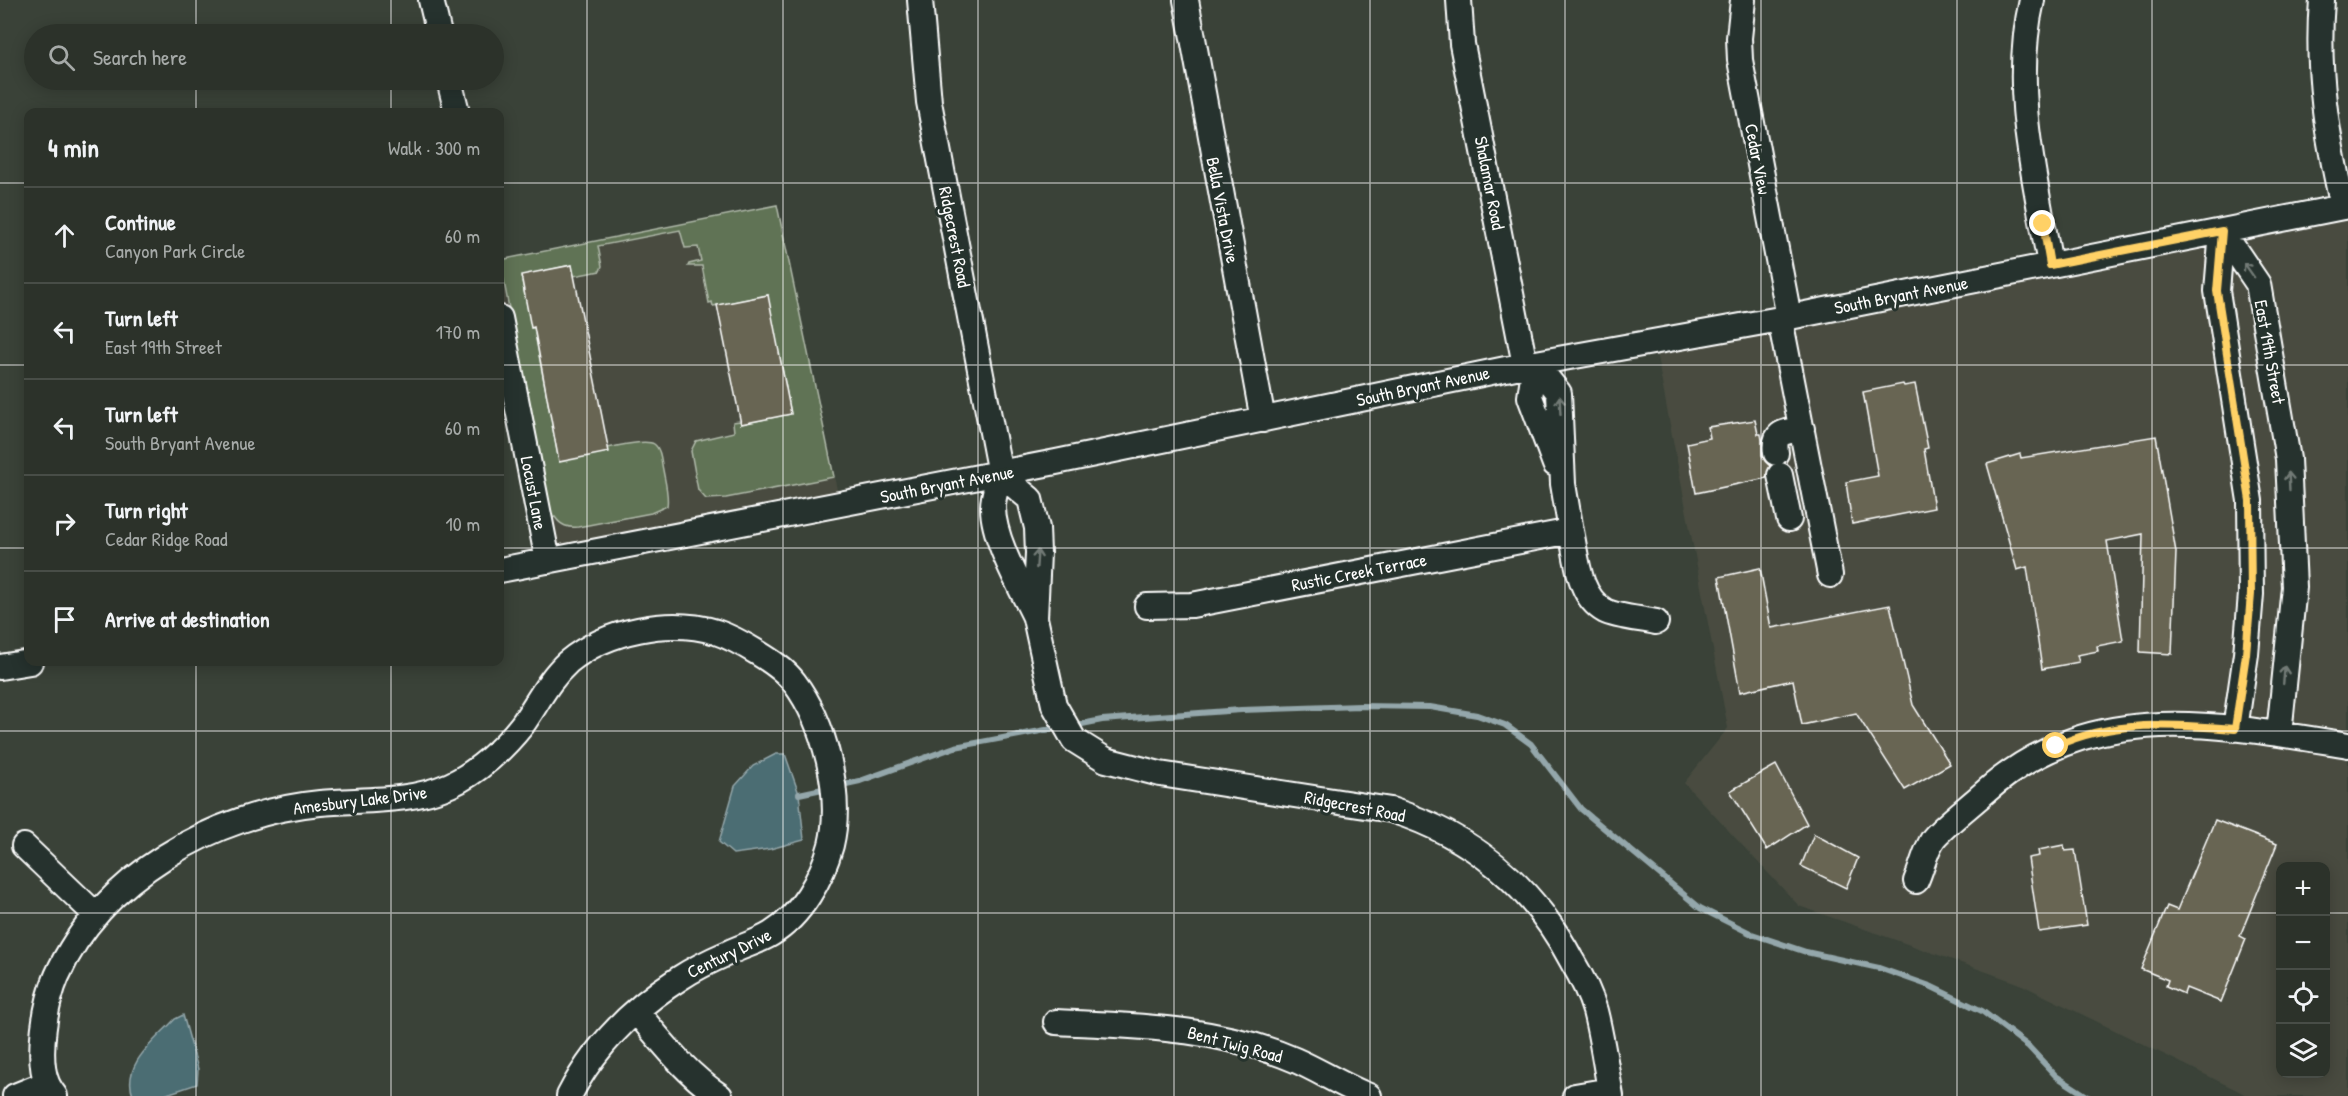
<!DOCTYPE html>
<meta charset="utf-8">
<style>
:root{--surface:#2c322a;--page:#343a32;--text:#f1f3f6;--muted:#a6aaa8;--line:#484d47}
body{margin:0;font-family:"Patrick Hand",sans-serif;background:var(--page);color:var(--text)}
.controls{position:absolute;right:18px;bottom:18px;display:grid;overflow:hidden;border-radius:12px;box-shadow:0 3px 15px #0003}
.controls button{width:54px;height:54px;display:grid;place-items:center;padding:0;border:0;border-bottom:2px solid var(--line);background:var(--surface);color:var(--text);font:30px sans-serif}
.stop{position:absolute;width:18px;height:18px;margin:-14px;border:4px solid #ffd166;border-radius:50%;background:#fff}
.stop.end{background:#ffd166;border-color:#fff;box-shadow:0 2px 6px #0008}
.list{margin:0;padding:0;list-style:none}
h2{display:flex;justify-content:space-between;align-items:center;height:78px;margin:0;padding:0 24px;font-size:26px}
h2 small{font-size:20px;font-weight:400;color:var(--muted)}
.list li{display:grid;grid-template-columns:39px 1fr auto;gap:18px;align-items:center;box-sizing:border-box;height:96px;padding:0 24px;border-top:2px solid var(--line)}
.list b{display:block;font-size:22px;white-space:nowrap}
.list p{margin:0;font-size:20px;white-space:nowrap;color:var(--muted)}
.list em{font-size:20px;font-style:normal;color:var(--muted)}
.icon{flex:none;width:33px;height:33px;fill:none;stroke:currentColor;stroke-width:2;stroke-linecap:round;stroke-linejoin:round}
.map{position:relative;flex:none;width:2348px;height:1096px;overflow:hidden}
.search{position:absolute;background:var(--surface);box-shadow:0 3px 15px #0003;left:24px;top:24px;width:480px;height:66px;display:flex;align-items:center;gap:15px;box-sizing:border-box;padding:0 21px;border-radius:33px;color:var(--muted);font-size:22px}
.panel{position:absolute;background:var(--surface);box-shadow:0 3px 15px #0003;left:24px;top:108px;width:480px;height:558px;border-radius:12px}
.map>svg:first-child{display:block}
.built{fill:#484c40;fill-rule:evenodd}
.green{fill:#607355;stroke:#b0b9aa;stroke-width:1.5}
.water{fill:#4c6d73;stroke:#94a7ab;stroke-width:1.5}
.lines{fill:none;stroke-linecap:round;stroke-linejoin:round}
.stream{stroke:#94a7ab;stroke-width:6}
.building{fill:#686552;stroke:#fff;stroke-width:1.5}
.minor-casing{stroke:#fff;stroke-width:28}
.minor{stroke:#26332d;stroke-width:24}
.oneway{stroke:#727a76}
.route{stroke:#ffd166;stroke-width:8}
.grid{fill:none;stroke:#fff;stroke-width:1.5;stroke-opacity:0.55}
.labels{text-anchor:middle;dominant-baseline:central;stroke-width:6;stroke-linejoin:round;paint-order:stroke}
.street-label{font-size:18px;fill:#fff;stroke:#26332d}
</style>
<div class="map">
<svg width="2348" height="1096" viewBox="0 0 2348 1096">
<rect width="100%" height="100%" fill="#3a4238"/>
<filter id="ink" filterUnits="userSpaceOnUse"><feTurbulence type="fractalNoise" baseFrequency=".0167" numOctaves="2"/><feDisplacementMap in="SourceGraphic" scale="12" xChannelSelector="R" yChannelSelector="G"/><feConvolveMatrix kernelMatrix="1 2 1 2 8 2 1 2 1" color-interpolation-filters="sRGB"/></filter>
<g filter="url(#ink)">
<path class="built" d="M777,205L840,504L548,561L500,318V260Z
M2348,206V1096H2249L2018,983L1799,906L1684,783L1728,728L1654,341ZM2280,866H2326V1074H2280Z"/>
<path class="green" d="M777,205L834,477L726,498L706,499L698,490L691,451L696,441L734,432L733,422L740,421L741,424L791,414L780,358L730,367L768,295L713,306L712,302L709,303L702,266H688L689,264L701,261L698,247L685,248L680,230L598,246L602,266L600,271L574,276L571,265L521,276L532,328L582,318L583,324L535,334L559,461C575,457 642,436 654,444C661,449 661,461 663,470C665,481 669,495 667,506L651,513L578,527C568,528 561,526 555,517L550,519L546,507L500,260Z"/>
<path class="water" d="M776,754H785L799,794L804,840L770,849L733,854L719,842L735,786L753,766Z
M183,1015L198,1069L197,1084L161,1096H133C121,1064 156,1040 175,1019Z"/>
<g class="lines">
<path class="stream" d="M1072,726L1102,720L1241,710L1360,706L1430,707L1477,715L1505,725L1531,744L1581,809L1700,908L1752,934L1806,952L1879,968L1930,986L1982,1011L2028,1046L2056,1076L2087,1096
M837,786L860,781L955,747L1062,727
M799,794L827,788"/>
</g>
<path class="building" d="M572,265L609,452L559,462L534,327L531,328L521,275Z
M768,295L791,414L741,424L717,305Z
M1903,384L1904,386L1915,384L1928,448L1924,449L1934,508L1852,524L1846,482L1878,476L1863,392Z
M1755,420L1758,434H1761L1762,440V455L1765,461L1770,466L1766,478L1696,493L1687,443L1710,438L1708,427Z
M2156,436L2176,552L2172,654L2140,652L2143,534L2107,541L2123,641L2097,646L2098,651L2077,655L2079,662L2042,669L2027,567L2017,570L1987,464L2020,454L2021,458Z
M1760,568L1771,628L1890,605L1913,705L1950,764L1905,790L1856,713L1802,725L1793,680L1740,692L1719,577Z
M1776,765L1807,824L1767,850L1730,791Z
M2215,820L2277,844L2240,936L2246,939L2221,1002L2186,988L2184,994L2166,986L2168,980L2141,969L2167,906L2177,910Z
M1814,834L1858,858L1846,888L1801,866Z
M2064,845L2065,851L2075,850L2087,925L2039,932L2028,858L2039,856L2038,850Z"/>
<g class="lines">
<g class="minor-casing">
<path id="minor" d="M431,0L439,34
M920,0L929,102L1000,474C998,484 993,495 993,506C992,537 1020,586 1034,615
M1186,0L1263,420
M1459,0L1462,44L1525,365
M1743,0L1739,38L1740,60L1789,317
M2032,0C2011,91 2035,176 2050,265
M2322,0C2316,74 2327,135 2343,207
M449,80L457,112
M2222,231L2258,284L2288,459L2294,587L2279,734
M2222,231L2217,291L2250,501L2251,594L2246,654L2235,729
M500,318L548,561
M1780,319L1830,575
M1535,363L1530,397L1555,464
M1776,453C1773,432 1783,432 1802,429
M1000,474L1030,499L1037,528L1038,553L1035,618L1054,705L1074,740L1106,760L1160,774L1391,810C1473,836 1532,885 1572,961C1581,976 1590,993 1595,1011C1602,1038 1606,1068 1611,1096
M1780,475L1789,519
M1571,531C1577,558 1578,596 1605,611C1617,617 1643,619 1656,622
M500,570L1056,462L1525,365L1780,319L2348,206
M1147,606L1192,605L1571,531L1563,484L1559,393L1535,363
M0,667L30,662
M24,846L96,915
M1916,881C1922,868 1925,851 1933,839C1941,828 1972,804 1984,793C2092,697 2217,724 2348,745
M636,1011C662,1042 686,1074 720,1096
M1056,1022C1138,1026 1218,1027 1295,1060C1320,1071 1343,1086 1369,1096
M15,1096L47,1083
M55,1096C52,1092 49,1088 47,1083C36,1057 46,1001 57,976C101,877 215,813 320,803C363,799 409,803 450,785C477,773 504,748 522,725C537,704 548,680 568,662C607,630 669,618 716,632C731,637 745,645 758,653C771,661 785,670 794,682C825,723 843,795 831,845C822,878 801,916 771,934C758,942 742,946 728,953C712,960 695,968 680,978C633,1008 594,1047 569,1096
M1575,1096L1610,1090"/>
</g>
<use href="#minor" class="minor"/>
</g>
<defs><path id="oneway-shaft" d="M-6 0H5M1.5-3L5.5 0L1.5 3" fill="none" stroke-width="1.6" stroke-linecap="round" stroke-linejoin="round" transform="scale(1.5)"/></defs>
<g class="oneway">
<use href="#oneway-shaft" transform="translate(2249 270) rotate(-125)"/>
<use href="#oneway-shaft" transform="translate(1560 405) rotate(-93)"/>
<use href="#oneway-shaft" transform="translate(2289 481) rotate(-93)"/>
<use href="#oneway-shaft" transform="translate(1037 559) rotate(-86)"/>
<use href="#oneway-shaft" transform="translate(2284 675) rotate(-85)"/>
</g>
</g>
<g class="lines" filter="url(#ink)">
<path class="route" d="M2043,224L2050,265L2222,231L2217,291L2250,501L2251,594L2246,654L2235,729C2175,724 2112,720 2056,746"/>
</g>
<path class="grid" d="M196,0V34M391,0V34M587,0V1096M783,0V1096M978,0V1096M1174,0V1096M1370,0V1096M1565,0V1096M1761,0V1096M1957,0V1096M2152,0V1096M196,80V112M391,80V112M0,183H28M500,183H2348M0,365H28M500,365H2348M0,548H28M500,548H2348M196,662V1096M391,662V1096M0,731H2348M0,913H2280M2326,913H2348"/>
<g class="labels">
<g class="street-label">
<text transform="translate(1758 159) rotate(79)">Cedar View</text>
<text transform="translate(1490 183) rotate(79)">Shalamar Road</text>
<text transform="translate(1223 210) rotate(79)">Bella Vista Drive</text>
<text transform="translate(955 237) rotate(79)">Ridgecrest Road</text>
<text transform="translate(1901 295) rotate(-11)">South Bryant Avenue</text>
<text transform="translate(2270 352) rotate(80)">East 19th Street</text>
<text transform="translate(1423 386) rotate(-12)">South Bryant Avenue</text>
<text transform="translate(947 484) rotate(-11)">South Bryant Avenue</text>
<text transform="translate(534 493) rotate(79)">Locust Lane</text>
<text transform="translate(1359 572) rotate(-11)">Rustic Creek Terrace</text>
<text transform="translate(360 800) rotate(-7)">Amesbury Lake Drive</text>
<text transform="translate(1355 806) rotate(11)">Ridgecrest Road</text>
<text transform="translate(729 953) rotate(-26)">Century Drive</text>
<text transform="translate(1235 1044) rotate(15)">Bent Twig Road</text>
</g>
</g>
</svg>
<div class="controls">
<button>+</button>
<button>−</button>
<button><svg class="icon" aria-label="locate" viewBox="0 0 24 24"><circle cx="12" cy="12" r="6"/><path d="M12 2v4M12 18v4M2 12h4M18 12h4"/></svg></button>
<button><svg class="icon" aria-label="layers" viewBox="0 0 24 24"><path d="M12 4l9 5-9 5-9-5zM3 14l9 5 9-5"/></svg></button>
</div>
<div class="stop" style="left:2056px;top:746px"></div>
<div class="stop end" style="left:2043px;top:224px"></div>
<div class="search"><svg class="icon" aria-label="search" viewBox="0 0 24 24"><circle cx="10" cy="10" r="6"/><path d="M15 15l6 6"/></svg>Search here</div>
<section class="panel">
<h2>4 min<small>Walk · 300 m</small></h2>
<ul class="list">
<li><svg class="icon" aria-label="ahead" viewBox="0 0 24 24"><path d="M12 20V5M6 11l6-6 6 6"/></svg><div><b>Continue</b><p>Canyon Park Circle</p></div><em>60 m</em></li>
<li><svg class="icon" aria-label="left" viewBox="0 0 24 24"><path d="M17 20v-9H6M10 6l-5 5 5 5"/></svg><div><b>Turn left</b><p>East 19th Street</p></div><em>170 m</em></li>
<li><svg class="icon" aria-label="left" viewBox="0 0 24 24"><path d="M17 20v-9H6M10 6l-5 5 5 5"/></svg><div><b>Turn left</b><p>South Bryant Avenue</p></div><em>60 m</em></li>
<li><svg class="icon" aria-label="right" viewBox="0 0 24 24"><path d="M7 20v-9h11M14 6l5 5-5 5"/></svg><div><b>Turn right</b><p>Cedar Ridge Road</p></div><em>10 m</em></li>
<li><svg class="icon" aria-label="arrive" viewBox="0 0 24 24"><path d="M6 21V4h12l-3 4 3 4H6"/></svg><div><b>Arrive at destination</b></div></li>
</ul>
</section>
</div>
